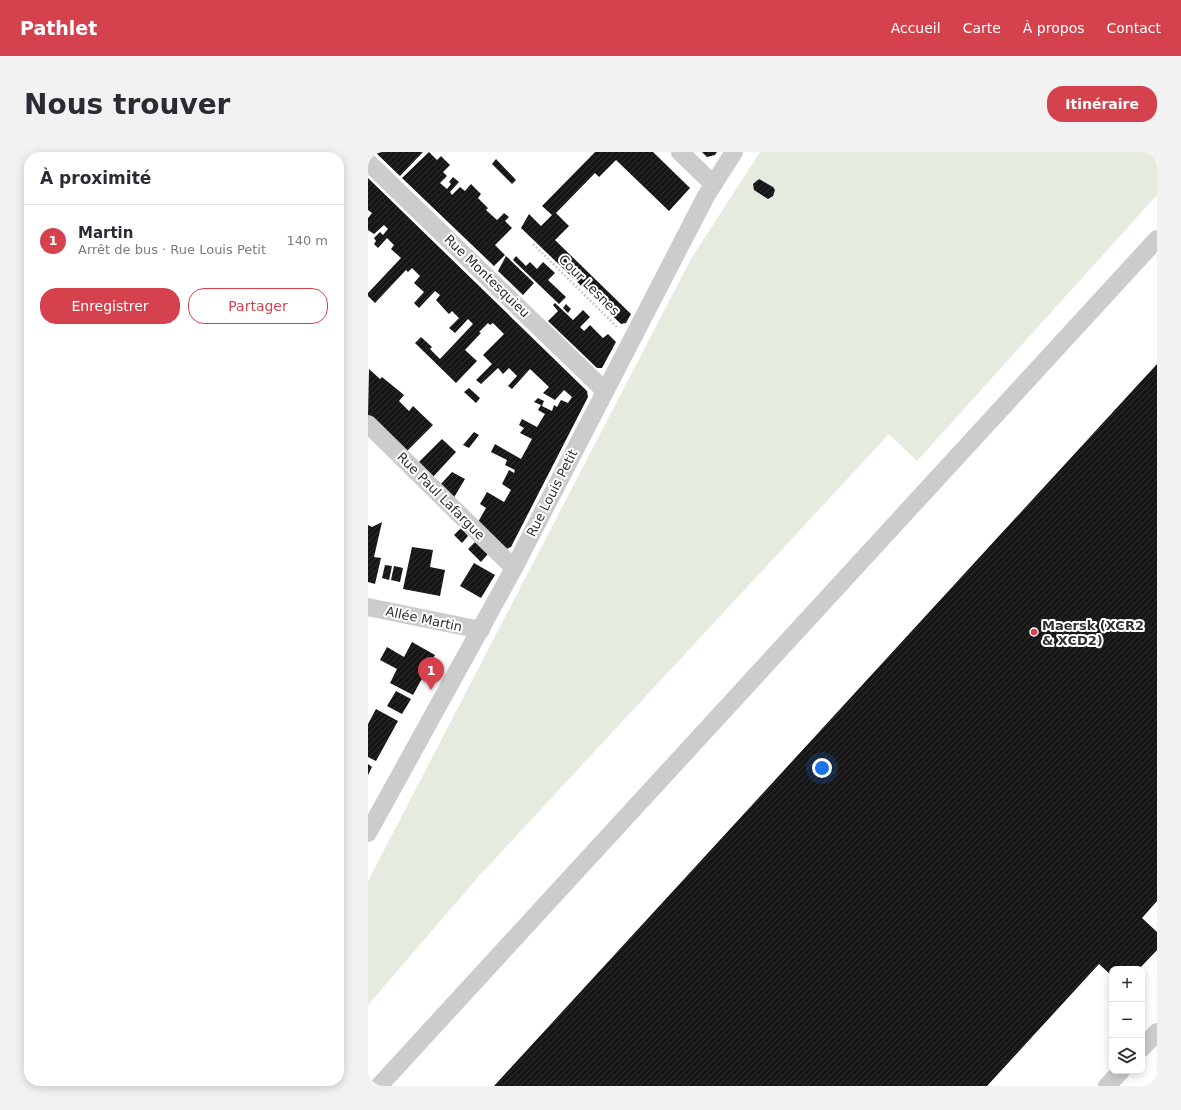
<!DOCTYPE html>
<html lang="fr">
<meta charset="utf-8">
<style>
:root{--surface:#fff;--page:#f2f2f3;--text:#2b2b33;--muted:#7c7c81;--line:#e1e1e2;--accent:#d5424e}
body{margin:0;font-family:"DejaVu Sans",sans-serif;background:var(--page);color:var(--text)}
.controls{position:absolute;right:12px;bottom:12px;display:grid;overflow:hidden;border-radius:8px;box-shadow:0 2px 10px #0003}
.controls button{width:36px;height:36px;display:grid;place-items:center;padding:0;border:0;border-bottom:1px solid var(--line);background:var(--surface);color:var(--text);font:20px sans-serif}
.you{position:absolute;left:454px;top:616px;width:14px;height:14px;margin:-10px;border:3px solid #fff;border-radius:50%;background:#1a73e8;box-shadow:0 0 0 6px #1a73e833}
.badge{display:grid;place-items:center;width:26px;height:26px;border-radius:50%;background:var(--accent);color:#fff;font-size:13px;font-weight:700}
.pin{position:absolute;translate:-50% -33px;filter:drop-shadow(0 1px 2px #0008)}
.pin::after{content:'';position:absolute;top:21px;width:14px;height:12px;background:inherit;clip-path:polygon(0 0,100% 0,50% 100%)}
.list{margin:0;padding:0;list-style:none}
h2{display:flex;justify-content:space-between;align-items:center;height:52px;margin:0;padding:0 16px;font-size:17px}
h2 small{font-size:13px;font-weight:400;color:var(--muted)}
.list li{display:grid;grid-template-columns:26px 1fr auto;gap:12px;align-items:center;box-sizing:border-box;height:72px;padding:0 16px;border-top:1px solid var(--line)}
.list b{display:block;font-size:15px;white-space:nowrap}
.list p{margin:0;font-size:13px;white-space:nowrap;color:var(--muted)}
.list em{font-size:13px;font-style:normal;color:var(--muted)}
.actions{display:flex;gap:8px;padding:12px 16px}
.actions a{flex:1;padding:9px 0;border:1px solid var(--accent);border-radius:16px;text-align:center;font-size:14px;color:var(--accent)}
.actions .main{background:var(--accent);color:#fff}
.icon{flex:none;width:22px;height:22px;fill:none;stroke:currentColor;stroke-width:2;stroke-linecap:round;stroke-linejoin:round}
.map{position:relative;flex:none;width:789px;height:934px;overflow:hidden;border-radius:16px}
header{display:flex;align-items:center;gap:24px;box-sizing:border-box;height:56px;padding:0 20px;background:var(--accent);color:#fff}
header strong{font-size:19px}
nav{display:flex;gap:22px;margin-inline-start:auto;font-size:14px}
.intro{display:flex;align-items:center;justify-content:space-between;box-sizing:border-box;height:96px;padding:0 24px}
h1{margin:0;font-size:28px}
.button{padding:10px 18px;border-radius:16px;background:var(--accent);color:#fff;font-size:14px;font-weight:700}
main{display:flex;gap:24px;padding:0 24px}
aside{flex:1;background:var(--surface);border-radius:16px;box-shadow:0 2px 10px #0003}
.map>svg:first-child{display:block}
.green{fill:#e5ebde}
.building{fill:url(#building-hatch)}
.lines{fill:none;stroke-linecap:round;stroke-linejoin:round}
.path{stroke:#ccc;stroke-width:2.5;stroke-dasharray:2 2;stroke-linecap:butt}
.minor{stroke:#ccc;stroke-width:18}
.poi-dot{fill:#d5424e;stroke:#fff;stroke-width:1.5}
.labels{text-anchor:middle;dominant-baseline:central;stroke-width:4;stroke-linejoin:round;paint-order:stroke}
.street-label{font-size:13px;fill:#2f2f2f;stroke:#fff}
.poi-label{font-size:13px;font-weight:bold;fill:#2f2f2f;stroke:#fff;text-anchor:start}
</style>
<header>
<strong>Pathlet</strong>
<nav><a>Accueil</a><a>Carte</a><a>À propos</a><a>Contact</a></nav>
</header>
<div class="intro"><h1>Nous trouver</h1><a class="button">Itinéraire</a></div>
<main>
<aside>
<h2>À proximité<small></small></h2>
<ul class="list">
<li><span class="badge">1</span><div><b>Martin</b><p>Arrêt de bus · Rue Louis Petit</p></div><em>140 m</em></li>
</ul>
<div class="actions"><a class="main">Enregistrer</a><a>Partager</a></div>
</aside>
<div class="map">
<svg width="789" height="934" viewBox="0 0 789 934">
<defs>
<pattern id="building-hatch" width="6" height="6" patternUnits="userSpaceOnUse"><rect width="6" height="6" fill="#161616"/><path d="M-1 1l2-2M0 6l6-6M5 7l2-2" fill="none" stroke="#303030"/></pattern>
</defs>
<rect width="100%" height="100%" fill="#fff"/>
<path class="green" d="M392,0H789V43L549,309L521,282L111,724L0,853V729L323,107Z"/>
<path class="building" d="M7,0H55L32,24Z
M61,0L69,8L73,4L82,13L75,20L79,24L72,31L79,37L83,32L81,30L85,25L91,30L82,40L84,43L92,35L97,39L103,32L113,42L110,46L120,56L118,58L129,68L136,61L141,65L137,69L144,76L127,93L137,103L126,114L34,26Z
M227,0H285L322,36L301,59L248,8L231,25L227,21L188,61L201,74L187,88L263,162L258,171L253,172L153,76L161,62L173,74L184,63L174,54Z
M334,0H349L347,3L339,5Z
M128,7L148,28L144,32L124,12Z
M0,26L219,239L220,245L143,395L138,397L110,370L118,356L112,352L119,340L136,350L143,338L134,332L141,318L146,321L147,318L137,313L139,308L123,300L127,292L153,307L164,287L152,281L156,276L151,273L154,267L169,275L177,262L170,258L173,253L166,250L170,246L176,249L174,254L184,259L186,253L189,255L193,248L200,251L204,245L196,238L187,248L175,241L181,235L162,217L144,237L140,234L149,224L141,216L135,222L130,216L113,232L108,228L124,212L115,203L136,182L125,171L122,173L120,171L111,180L113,181L97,198L109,209L88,231L47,191L53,185L64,195L62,197L72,207L105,172L100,167L87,181L81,176L91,166L84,159L81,162L78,159L68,148L72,143L67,139L51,156L46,151L56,140L46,131L52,124L44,116L40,120L38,118L7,151L0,144V141L33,106L23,97L26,93L19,86L10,96L6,92L8,89L6,86L12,80L15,83L20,77L16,73L6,82L0,78V66L4,61L0,58Z
M391,27L405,35L407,38L405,44L400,47L386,38L385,32Z
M138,104L166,131L155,143L130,119Z
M148,104L158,114L162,110L169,117L175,110L187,121L180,128L198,145L191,152L145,108Z
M187,151L205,168L215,158L222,165L212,175L216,179L222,173L235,186L240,182L248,190L234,216H229L180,169L190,159L185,153Z
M198,152L203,157L200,161L195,156Z
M789,212V749L774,766L789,780V798L771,817H744V824L731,812L619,934H126Z
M1,217L12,227L14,225L36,243L31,249L41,259L45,254L65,273L38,300L0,263Z
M101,236L112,246L108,251L96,240Z
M106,280L111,283L101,296L95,293Z
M74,287L88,300L64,326L50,311Z
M84,320L97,327L85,347L72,333Z
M14,370L6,405L13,406L7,432L0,430V373L4,375Z
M93,376L100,384L94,391L86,383Z
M107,390L120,402L113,410L100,397Z
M44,395L65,398L62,415L77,418L72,444L35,437Z
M106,411L127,423L113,446L92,434Z
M17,413L24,414L21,428L14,426Z
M26,414L35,416L32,430L23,428Z
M44,490L67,503L45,543L22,531L29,517L12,508L19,495L36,505Z
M28,539L43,547L34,562L19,554Z
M8,557L30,569L8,609L0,605V572Z
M0,612L4,615L0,623Z"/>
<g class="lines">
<path class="path" d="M165,92L249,175"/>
<path class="minor" d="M312,0L345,32
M0,10L237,239
M0,272L146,416
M0,455L113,478
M0,681L146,416L338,44L366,0
M774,896L789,880
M11,934L789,87
M739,934L753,919"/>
</g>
<circle class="poi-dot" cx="666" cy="480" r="4"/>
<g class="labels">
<g class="street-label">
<text transform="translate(119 124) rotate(44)">Rue Montesquieu</text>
<text transform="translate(221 133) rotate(45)">Cour Lesnes</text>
<text transform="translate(184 341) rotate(-63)">Rue Louis Petit</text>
<text transform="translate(73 344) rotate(45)">Rue Paul Lafargue</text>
<text transform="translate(56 467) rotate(12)">Allée Martin</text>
</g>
<g class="poi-label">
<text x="674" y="473">Maersk (XCR2<tspan x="674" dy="15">&amp; XCD2)</tspan></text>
</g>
</g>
</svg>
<div class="controls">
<button>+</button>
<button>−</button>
<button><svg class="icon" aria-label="layers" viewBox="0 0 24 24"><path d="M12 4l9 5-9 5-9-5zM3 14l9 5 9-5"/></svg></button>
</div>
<div class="you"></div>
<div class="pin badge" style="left:63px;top:538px">1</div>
</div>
</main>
